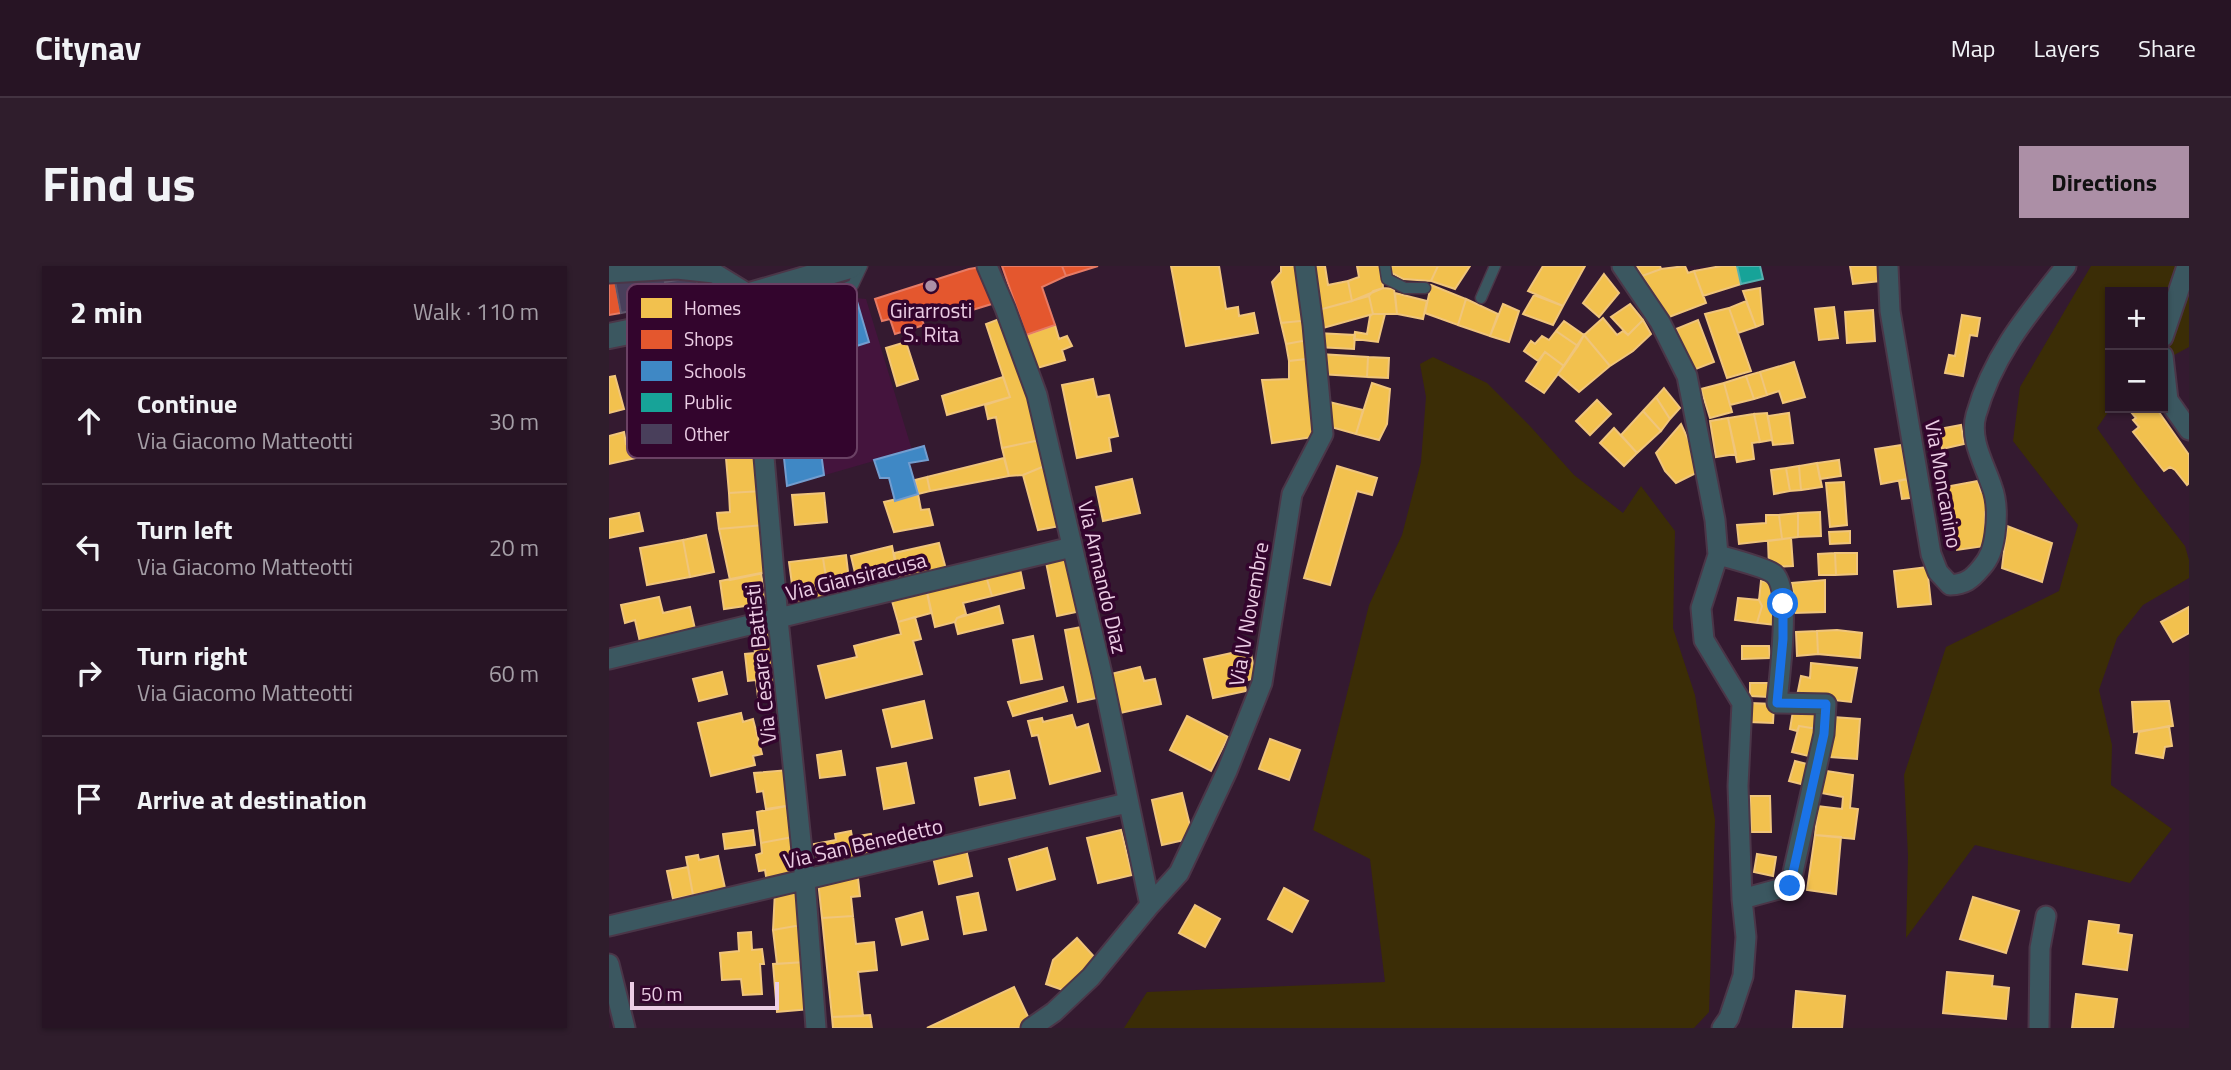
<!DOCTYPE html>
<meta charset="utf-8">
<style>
:root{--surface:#271424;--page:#2f1d2c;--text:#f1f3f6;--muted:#a49ea6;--line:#433341;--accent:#ac8fa6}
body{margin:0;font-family:"Titillium Web",sans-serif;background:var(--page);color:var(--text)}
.controls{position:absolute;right:21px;top:21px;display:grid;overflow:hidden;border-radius:0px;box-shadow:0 2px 5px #0004}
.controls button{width:63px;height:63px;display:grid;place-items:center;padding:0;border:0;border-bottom:2px solid var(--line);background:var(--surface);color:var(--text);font:35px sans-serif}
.scale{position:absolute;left:21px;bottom:18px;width:149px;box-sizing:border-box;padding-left:7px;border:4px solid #eccee5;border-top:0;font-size:19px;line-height:24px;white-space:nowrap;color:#eccee5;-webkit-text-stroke:5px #33052d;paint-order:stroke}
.stop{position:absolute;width:21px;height:21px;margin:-16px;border:5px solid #1a73e8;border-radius:50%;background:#fff}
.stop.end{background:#1a73e8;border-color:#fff;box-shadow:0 2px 7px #0008}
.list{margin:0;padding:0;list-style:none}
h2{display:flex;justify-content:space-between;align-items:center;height:91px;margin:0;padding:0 28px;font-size:30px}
h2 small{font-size:23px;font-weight:400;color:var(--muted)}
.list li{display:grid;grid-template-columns:46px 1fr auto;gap:21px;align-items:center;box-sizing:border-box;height:126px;padding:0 28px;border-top:2px solid var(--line)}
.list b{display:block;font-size:26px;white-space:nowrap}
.list p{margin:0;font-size:23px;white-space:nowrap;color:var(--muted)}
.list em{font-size:23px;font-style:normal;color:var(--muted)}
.icon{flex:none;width:38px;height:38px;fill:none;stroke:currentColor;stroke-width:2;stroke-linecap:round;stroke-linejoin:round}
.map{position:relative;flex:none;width:1580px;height:762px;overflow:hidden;border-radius:0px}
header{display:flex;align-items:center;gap:42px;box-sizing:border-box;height:98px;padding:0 35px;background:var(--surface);border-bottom:2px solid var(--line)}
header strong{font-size:33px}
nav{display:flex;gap:38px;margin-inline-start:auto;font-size:24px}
.intro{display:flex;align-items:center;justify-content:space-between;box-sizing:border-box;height:168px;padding:0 42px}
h1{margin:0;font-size:49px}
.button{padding:18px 32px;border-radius:0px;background:var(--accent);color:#111;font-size:24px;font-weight:700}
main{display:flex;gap:42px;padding:0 42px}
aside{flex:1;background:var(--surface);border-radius:0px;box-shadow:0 2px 5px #0004}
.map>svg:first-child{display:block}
.built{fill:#44143d}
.green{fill:#3b2d06}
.homes{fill:#f2c14e;stroke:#f0c57b;stroke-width:2}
.shops{fill:#e4572e;stroke:#e67b65;stroke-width:2}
.schools{fill:#3f88c5;stroke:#739dcf;stroke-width:2}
.public{fill:#17a398;stroke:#57b0af;stroke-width:2}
.building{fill:#493f5b;stroke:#5f566b;stroke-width:2}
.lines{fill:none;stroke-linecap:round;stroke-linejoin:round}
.service-casing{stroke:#4b3648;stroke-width:13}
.minor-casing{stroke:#4b3648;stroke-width:23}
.tertiary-casing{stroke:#4b3648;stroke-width:28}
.service{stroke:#3b5760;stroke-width:10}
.minor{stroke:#3b5760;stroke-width:19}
.tertiary{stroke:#3b5760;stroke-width:24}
.route{stroke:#1a73e8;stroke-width:9}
.poi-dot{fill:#ac8fa6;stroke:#33052d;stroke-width:2.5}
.labels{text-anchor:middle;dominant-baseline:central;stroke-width:7;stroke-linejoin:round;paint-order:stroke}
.poi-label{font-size:21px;fill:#eccee5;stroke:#33052d}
.street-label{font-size:21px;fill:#eccee5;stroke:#33052d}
.key{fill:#33052d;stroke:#6a4164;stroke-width:2}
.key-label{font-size:19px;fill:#eccee5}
</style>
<header>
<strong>Citynav</strong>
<nav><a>Map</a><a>Layers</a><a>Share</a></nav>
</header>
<div class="intro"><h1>Find us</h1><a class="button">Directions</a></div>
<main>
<aside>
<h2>2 min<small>Walk · 110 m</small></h2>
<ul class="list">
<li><svg class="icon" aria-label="ahead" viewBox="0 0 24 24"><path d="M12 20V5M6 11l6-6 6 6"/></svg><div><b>Continue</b><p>Via Giacomo Matteotti</p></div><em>30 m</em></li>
<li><svg class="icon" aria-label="left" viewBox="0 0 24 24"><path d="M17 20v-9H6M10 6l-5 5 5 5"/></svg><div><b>Turn left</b><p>Via Giacomo Matteotti</p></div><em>20 m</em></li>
<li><svg class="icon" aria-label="right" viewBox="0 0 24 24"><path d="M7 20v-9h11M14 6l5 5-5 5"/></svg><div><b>Turn right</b><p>Via Giacomo Matteotti</p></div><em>60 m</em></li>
<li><svg class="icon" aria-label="arrive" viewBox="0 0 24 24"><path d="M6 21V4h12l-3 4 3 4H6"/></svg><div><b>Arrive at destination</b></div></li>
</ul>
</aside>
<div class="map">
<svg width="1580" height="762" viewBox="0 0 1580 762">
<rect width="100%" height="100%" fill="#341a30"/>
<path class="built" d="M247,32L257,33L303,184L178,220L161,62L193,54L194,57L215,51Z"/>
<path class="green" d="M1482,0H1580V81L1554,95V26H1501L1502,142L1488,162L1527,217L1576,280L1580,294V312L1534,339L1508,372L1490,424L1503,479L1502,519L1563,563L1521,617L1366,579L1297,672L1299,590L1295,509L1337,381L1450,325L1469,259L1404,175L1411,121Z
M824,91L878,117L921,160L965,209L1014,247L1032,220L1066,265L1064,362L1086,429L1106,554L1100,746L1085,762H515L538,726L776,716L761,593L704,564L760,339L793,269L812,196L817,131L811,98Z"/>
<path class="homes" d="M562,0H610L617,43L629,41L630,50L645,47L649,67L577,80Z
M672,0H694L701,54L672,57L663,16L672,6Z
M699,0H716L719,19L739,15L743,35L706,45Z
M748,0H773L774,22L743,35L739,15L750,11Z
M781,0H829L822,15L794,13L781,6Z
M829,0H861L846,23L822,15Z
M934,0H976L954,40L919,25Z
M1028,0H1051L1052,3L1033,10Z
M1076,0L1079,7L1085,5L1097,37L1060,51L1033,10L1052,3Z
M1112,0H1128L1132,18L1094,30L1085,5Z
M1241,0H1269L1271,15L1244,18Z
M995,8L1010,27L990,51L974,37Z
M822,19L857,33L849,59L816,47Z
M774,22L785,23L788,48H764L760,30L764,25Z
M1151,22L1154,58L1147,61L1134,25Z
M786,27L818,35L814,53L788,48Z
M925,29L954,40L944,59L914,48Z
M760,30L764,48L707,64L706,45Z
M857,33L889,48L881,70L849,59Z
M1137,35L1147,61L1129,67L1120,42Z
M894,38L910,45L900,76L881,70Z
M1021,38L1034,54L1019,69L1002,51Z
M1225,41L1229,72L1210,74L1206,43Z
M1120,42L1142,105L1118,112L1096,48Z
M1264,44L1266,75L1238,77L1236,46Z
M764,48H776L769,76L745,73L746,66L758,68L761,50Z
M1353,49L1371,52L1368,70L1361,69L1354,110L1336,107L1340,89L1346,90Z
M393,52L421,128L431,174L393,182L387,151L379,153L376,139L401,131L377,58Z
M994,52L1008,69L1014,65L1019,69L1034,54L1042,68L1024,85L1001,100L975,69Z
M701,54L704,73L677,78L672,57Z
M1089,54L1105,96L1084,104L1067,63Z
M955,55L975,69L969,80L947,65Z
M446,59L450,73L458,70L463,80L453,84L456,94L428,102L417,69Z
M947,65L969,80L955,100L936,86L929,95L915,85L922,75L926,78L933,70L940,74Z
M708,67L746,69L745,83L708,81Z
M975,69L1001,100L970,126L949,108Z
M704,73L706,92L680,95L677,78Z
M297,76L309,113L288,120L277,82Z
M936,86L955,100L935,127L917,115Z
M711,88L759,91L758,111L711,108Z
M759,91L780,92L779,112L758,111Z
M706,92L711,170L663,177L653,114L680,113V95Z
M1185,96L1196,131L1174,137L1170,125L1158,129L1151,106Z
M1151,106L1158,129L1145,133L1137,110Z
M6,110L15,143L0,147V111Z
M1137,110L1145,133L1121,139L1115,117Z
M394,111L401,131L338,149L333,130Z
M484,113L488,131L500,129L509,170L500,172L502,185L468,192L453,119Z
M763,117L781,123L778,158L770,174L747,168Z
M1115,117L1123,146L1101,152L1092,123Z
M1055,122L1071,142L1061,153L1047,131Z
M1047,131L1061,153L1052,165L1034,145Z
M988,134L1002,148L981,169L967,155Z
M720,136L754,144L747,168L715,159Z
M1528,142H1547L1580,189V217L1578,219L1566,204L1561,201L1555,205L1524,166L1530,161L1524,154L1527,152L1522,146Z
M1034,145L1052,165L1028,187L1012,169Z
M1158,147L1163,174L1151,176L1145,148Z
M1180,147L1184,177L1164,179L1159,150Z
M1145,148L1151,176L1143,177L1145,193L1128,196L1119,152Z
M1119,152L1127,188L1107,191L1101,155Z
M1072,158L1093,204L1067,217L1056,205L1047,187Z
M1352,159L1355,178L1333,183L1330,163Z
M1005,162L1028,187L1015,200L991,177Z
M15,166L17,178L26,176L31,191L0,198V170Z
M147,166L153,225L120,227L115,169Z
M431,174L438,199L414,209L400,210L393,182Z
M1293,179L1298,213L1272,218L1266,183Z
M395,192L400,210L321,225L318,211Z
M1230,194L1232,210L1211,213L1208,197Z
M1208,197L1213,221L1192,224L1190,200Z
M438,199L451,260L429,264L414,209Z
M728,200L768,212L763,229L748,225L721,319L695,312Z
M1190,200L1192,224L1181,225L1177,202Z
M1177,202L1181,225L1165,228L1162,204Z
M318,211L321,225L309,228L306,214Z
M523,213L531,247L494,255L487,221Z
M1298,213L1302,232L1293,233L1290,215Z
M1369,215L1372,226L1380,225L1383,243L1376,246V280L1348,284L1336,221Z
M1235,216L1238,259L1221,261L1217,217Z
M153,225L156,259L110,263L108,247L121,246L120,227Z
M215,227L218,256L186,259L183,229Z
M309,228L312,244L320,243L324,259L285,266L275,236Z
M1211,246L1212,270L1189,271V247Z
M30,247L34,265L0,272V253Z
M1189,247V271L1173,273L1170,249Z
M1157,249H1170L1173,273L1130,278L1128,259L1157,257Z
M156,259L160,306L121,314L110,263Z
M1398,260L1443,277L1433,316L1393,302Z
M1241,265V277L1221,278L1220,266Z
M97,269L105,306L81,311L74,274Z
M1182,272L1184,300L1160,301L1159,275Z
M74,274L81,311L38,319L31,282Z
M330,277L338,307L291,318L285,287Z
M283,280L287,301L247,311L242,290Z
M1226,287H1248V308L1227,309Z
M1226,287L1227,309H1210L1209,288Z
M237,289L241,322L219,325L214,292Z
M214,292L221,337L186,341L180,296Z
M461,292L472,345L448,350L437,296Z
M1318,301L1322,338L1289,341L1285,305Z
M411,303L415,322L383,330L377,310Z
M152,307L157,337L115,343L111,315Z
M377,310L383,330L354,337L357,348L348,352L346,356L326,361L318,326Z
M1216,314V346L1185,347L1183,317Z
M1152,315L1165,317L1166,359L1148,357L1153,340L1150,334Z
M318,326L322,347L289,356L283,335Z
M50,331L54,347L81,341L86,363L31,376L26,354L16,357L12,339Z
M1129,332L1150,334L1153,340L1148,357L1126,354Z
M390,340L394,357L349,368L346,356L348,352Z
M1580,341V367L1564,376L1552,356Z
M306,351L312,373L304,375L313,408L217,432L209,400L248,391L245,380L292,368L289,356Z
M478,360L492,431L469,436L456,364Z
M165,364L173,429L149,431L147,414L139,415L136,388L146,387L143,366Z
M1228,364L1253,367L1251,392L1209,388L1208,365Z
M1208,365L1209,388L1188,390L1187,366Z
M424,370L433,413L412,417L404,374Z
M1133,380H1160L1161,392L1133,393Z
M641,383L647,412L635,415L637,425L604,432L595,393Z
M1202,397L1248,402L1242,436L1188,430L1192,410L1201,412Z
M531,401L535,415L546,413L552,438L511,447L502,408Z
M113,406L118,428L90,435L84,413Z
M1141,417H1160V431L1141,430Z
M454,421L458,435L404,450L399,436Z
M315,435L323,472L283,481L274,444Z
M1560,435L1564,460L1525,466L1523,436Z
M1141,437L1165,438L1164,457L1140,456Z
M1185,439L1212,442L1209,463L1190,460L1188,465L1181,463Z
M132,447L134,456L144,453L153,488L144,490L146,499L102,510L89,457Z
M463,449L467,462L479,458L491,505L441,518L429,469L423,470L419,455L433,452L434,456Z
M578,450L619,471L602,505L561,484Z
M1224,451L1251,453L1248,493L1221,491Z
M1190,460L1209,463L1204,491L1183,486Z
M1560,460L1563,480L1556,481L1554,492L1527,487L1530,466Z
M661,473L691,484L680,514L650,503Z
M232,485L236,509L211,512L208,489Z
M1186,495L1206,500L1200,520L1180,515Z
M297,497L305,537L275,543L268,502Z
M180,504L183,539L157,543L154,525L148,526L145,507Z
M1211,504L1244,509L1241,542L1249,543L1245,573L1206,569L1209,540L1233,543L1234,531L1207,526Z
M400,505L406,532L371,539L366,512Z
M573,527L584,572L553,579L543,534Z
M1141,530H1161L1162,566H1142Z
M183,539L184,571L152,577L148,546Z
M144,564L146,579L116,583L114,568Z
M512,564L523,609L489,617L478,572Z
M242,565L243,571L262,568L266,589L209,598L205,578L227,574L226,568Z
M1206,569L1232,571L1227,628L1198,624Z
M184,571L189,609L158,616L156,604L150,605L147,589L153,587L152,577Z
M438,582L446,613L408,624L400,593Z
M357,583L363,610L330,618L324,591Z
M1148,588L1167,591L1164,610L1145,606Z
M89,589L90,594L109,590L116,622L84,629L77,591Z
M79,601L84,629L64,633L58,605Z
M249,612L251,630L242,631L244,650L213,652L209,615Z
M675,622L699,635L683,666L659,653Z
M189,623L192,659L164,664L166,625Z
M369,627L377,664L355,668L348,631Z
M1364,631L1410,645L1397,687L1351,673Z
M586,639L611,653L596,681L570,667Z
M313,646L319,673L293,679L287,653Z
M244,650L247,678L265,676L268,704L249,706L254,750L223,751L213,652Z
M1480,655L1510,659L1509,667L1523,669L1518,704L1474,698Z
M192,659L196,696L168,698L164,664Z
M142,666L143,684L153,683L155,698H151L153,728L134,729L132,713L113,714L111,687L130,685L129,667Z
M468,672L489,695L457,725L437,718L444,694Z
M196,696L201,743L168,746L164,698Z
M1338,706L1384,710L1383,720L1400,722L1397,753L1334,747Z
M405,721L422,757L411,762H318Z
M1187,725L1236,730L1233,762H1184Z
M1467,728L1508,733L1504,762H1463Z
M261,749L263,762H224L223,751Z"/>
<path class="shops" d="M393,0H453L457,10L433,21L446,59L417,69Z
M453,0H489L457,10Z
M372,1L386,37L337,52L334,41L311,48L315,59L286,68L281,53L273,55L266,33L360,3Z
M6,15L12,47L0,49V16Z"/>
<path class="schools" d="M247,32L260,76L200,95L215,209L178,220L161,62L193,54L194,57L215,51L213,43Z
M315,180L319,194L300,197L309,228L286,235L280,212H271L265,194Z"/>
<path class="public" d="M1128,0H1151L1154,13L1132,18Z"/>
<path class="building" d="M55,7L60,37L12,47L6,15Z
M87,11L91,29L60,37L56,16Z"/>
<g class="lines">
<g class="service-casing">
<path id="service" d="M776,0L778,13L796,22H816
M872,32L886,0
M145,33L157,48L205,34L244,19L253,0"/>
</g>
<g class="minor-casing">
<path id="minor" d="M378,0L396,42L428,129L493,408L541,639
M1013,0L1051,56L1078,110L1106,254L1109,289L1092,342L1095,374L1133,437L1129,520L1133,633L1137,671L1134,710L1120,752L1113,762
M1279,0L1281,45L1322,288L1329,306L1341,319C1356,318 1362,314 1372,302C1381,292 1384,282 1386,268C1388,253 1389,237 1383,221C1376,199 1360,174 1367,149C1384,89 1419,48 1457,0
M0,7L68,3L105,7L141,29L169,353L196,614L207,762
M1554,71L1578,0
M1554,90L1559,134L1580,164
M1109,289C1120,292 1158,302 1165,308C1183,323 1170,412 1168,437L1217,438L1215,468L1181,620L1133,633
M0,393L463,281
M0,660L518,537
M0,698L16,762
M422,762L445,746L482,711L541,639L570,607L618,505L653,417L683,228L714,168L704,59L696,0
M1430,762L1431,682L1437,650"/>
</g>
<g class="tertiary-casing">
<path id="tertiary" d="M0,70L39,62L141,29L241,0"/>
</g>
<use href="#service" class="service"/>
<use href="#minor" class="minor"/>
<use href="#tertiary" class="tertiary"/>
</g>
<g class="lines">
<path class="route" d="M1174,338V373L1168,437L1217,438L1215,468L1181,620"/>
</g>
<circle class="poi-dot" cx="322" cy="20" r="7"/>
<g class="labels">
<g class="poi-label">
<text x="322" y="44">Girarrosti<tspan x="322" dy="24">S. Rita</tspan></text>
</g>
<g class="street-label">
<text transform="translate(1335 218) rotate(80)">Via Moncanino</text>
<text transform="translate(247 310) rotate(-14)">Via Giansiracusa</text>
<text transform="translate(494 311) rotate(77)">Via Armando Diaz</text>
<text transform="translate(639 348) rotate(-80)">Via IV Novembre</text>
<text transform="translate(151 398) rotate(-96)">Via Cesare Battisti</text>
<text transform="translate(254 577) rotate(-13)">Via San Benedetto</text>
</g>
</g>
<rect x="18" y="18" width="230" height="174" rx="10" class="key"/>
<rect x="32" y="32" width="31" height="20" fill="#f2c14e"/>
<rect x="32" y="64" width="31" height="19" fill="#e4572e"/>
<rect x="32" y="95" width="31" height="20" fill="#3f88c5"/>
<rect x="32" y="127" width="31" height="19" fill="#17a398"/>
<rect x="32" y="158" width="31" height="20" fill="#493f5b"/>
<g class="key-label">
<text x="75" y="49">Homes</text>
<text x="75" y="80">Shops</text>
<text x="75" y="112">Schools</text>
<text x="75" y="143">Public</text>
<text x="75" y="175">Other</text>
</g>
</svg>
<div class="controls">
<button>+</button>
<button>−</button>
</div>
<div class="scale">50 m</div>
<div class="stop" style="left:1174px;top:338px"></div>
<div class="stop end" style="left:1181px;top:620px"></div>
</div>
</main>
